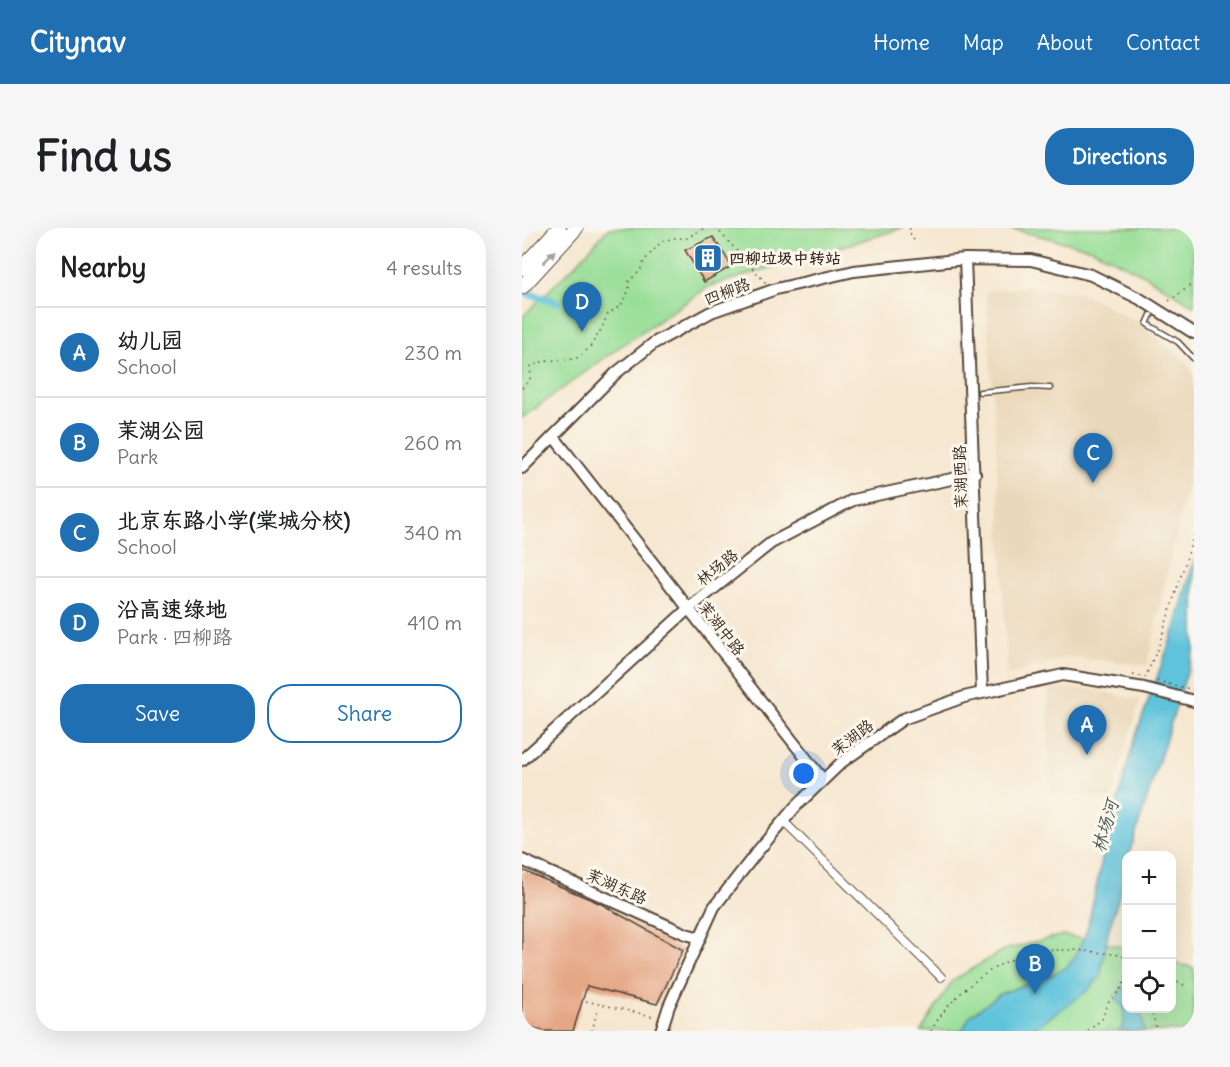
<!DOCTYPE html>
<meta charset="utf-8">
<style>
:root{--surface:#fff;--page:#f6f6f6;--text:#202124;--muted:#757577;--line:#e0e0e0;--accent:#1f6fb2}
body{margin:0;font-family:Delius,"LXGW WenKai TC",sans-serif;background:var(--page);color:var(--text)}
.controls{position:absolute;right:18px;bottom:18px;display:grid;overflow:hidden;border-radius:12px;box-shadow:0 6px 24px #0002}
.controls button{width:54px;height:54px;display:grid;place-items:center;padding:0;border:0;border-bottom:2px solid var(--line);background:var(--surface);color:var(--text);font:30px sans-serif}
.you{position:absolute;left:282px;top:546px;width:21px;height:21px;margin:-15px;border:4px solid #fff;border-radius:50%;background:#1a73e8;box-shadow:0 0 0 9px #1a73e833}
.badge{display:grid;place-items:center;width:39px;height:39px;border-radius:50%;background:var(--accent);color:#fff;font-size:20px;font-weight:700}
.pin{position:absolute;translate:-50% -50px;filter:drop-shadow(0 2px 3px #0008)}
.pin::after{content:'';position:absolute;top:32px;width:21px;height:18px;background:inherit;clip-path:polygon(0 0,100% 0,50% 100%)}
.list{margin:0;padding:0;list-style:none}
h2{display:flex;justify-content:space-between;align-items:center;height:78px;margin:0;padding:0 24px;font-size:26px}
h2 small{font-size:20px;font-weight:400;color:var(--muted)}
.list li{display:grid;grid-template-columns:39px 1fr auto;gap:18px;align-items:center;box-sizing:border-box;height:90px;padding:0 24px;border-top:2px solid var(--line)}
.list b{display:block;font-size:22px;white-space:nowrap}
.list p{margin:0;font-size:20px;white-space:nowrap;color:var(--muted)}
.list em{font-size:20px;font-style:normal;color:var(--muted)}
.actions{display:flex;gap:12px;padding:18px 24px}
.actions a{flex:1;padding:14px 0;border:2px solid var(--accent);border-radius:24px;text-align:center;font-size:21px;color:var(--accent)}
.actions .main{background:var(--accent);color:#fff}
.icon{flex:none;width:33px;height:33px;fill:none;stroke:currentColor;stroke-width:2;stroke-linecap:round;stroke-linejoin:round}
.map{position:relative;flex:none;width:672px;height:803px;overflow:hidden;border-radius:24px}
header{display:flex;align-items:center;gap:36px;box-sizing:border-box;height:84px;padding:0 30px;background:var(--accent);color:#fff}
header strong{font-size:28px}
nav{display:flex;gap:33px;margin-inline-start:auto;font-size:21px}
.intro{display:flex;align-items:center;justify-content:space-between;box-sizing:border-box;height:144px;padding:0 36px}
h1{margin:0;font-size:42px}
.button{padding:15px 27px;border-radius:24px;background:var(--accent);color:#fff;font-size:21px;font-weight:700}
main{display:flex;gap:36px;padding:0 36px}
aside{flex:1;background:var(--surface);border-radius:24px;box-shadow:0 6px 24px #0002}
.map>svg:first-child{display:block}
.built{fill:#ead8ba}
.green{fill:#98de97;stroke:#6a845a;stroke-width:1.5}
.water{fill:#5ec3db;stroke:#4c767c;stroke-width:1.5}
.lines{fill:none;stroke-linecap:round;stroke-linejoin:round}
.canal{stroke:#5ec3db;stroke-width:8}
.building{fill:#e5a786}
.lane-casing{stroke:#574639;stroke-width:7}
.street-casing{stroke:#574639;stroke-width:10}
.secondary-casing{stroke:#574639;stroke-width:14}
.highway-casing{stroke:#574639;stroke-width:16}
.path{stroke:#574639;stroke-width:1.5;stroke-dasharray:1.5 4.5;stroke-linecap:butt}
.lane{stroke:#fff;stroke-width:4}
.street{stroke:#fff;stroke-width:8}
.secondary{stroke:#fff;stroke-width:10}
.highway{stroke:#fff;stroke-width:14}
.oneway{fill:#a79f9a}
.labels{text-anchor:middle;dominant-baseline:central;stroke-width:6;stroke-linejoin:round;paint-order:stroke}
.poi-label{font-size:16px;font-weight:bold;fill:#3b2a1e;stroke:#fbf7ec;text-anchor:start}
.street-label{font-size:16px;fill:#3b2a1e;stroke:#fbf7ec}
.water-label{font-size:18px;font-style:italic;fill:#465857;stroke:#fbf7ec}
</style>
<header>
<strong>Citynav</strong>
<nav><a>Home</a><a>Map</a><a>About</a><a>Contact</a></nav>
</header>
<div class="intro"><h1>Find us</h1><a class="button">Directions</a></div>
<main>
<aside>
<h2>Nearby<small>4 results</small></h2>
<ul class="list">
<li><span class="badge">A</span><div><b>幼儿园</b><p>School</p></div><em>230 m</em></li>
<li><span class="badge">B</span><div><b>茉湖公园</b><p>Park</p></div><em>260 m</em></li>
<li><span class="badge">C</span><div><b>北京东路小学(棠城分校)</b><p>School</p></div><em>340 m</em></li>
<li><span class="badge">D</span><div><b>沿高速绿地</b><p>Park · 四柳路</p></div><em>410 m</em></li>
</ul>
<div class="actions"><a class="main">Save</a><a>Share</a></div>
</aside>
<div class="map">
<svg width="672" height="803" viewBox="0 0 672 803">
<rect width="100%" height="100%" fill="#fbf7ec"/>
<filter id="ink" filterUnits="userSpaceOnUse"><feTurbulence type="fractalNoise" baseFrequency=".0167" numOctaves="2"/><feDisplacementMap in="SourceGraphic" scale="12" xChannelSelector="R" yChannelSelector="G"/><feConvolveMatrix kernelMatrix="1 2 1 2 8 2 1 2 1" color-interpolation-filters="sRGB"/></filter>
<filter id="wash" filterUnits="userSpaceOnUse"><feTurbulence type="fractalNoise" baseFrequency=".008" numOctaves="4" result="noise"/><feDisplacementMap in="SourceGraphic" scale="24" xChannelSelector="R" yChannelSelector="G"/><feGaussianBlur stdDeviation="1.35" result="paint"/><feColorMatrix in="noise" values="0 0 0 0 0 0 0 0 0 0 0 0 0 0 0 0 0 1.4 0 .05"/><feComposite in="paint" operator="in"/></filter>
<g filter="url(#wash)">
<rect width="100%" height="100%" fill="#f6e7d0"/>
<path class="built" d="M508,59L562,66L617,95L664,133L672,149V225L625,437L546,429L485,447L478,285L464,63Z
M526,459L567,461L618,472L589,571L528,564Z"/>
<path class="green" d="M87,0H381L188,58L99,118L0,190V89L53,37Z
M486,0H672V78L624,48L570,21Z
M541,707L604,719V780H650V734L672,740V796L670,803H399L431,752L482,722Z"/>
<path class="water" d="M672,332V422L607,627L604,628L601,655L587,701L578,749L564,764L508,803H440L448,788L478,766L529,747L545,739L553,729L565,702L586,604L594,580L612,512L653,400Z
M601,758L604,759V780L616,781L621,791L622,803H597L602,796L601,778L594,773Z"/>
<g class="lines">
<path class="canal" d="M0,64L35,74"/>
</g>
<g id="blocks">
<path class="building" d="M191,9L210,38L182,54L163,22Z
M0,642L79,676L161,722L135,776L65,758L51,803H23L0,797Z"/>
</g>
</g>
<g filter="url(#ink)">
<use href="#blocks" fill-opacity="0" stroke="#574639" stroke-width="1.5"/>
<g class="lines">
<g class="lane-casing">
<path id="lane" d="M629,87L625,96L656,114L672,131
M458,164L510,159L528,160"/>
</g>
<g class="street-casing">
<path id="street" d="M261,593L419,749"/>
</g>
<g class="secondary-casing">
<path id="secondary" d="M443,31L460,465
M32,209L301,552
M0,240L94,145L132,115L189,84L254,61L332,43L443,31L509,32L569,47L618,71L672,105
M0,532L166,381L249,315L331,272L453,246
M0,632L164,706L178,710
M139,803L147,778L192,679L235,624L274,578L320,534L381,491L442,469L541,447L622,460L672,473"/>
</g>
<g class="highway-casing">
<path id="highway" d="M0,40L37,0
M0,59L54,0"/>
</g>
<path class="path" d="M194,0L244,55
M388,0L387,3L394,16
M647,73L672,55
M0,160L8,152L9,138L22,133L53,131L61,126L68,119L80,100L85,87L99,77L107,62V53L118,43L122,33L139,14L151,10H165L182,0
M611,447L622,449
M623,450L636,420L672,307
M635,453L672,462
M650,751L662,757
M64,773L134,789
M629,780L635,803
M70,803L76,780
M409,803C427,768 475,730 515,724C542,719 571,724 599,727L604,730
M566,803L580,791L586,775L601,758L604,747"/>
<use href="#lane" class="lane"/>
<use href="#street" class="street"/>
<use href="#secondary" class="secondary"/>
<use href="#highway" class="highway"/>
</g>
<defs><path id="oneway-solid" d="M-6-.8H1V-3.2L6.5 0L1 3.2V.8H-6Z" transform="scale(1.5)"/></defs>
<use class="oneway" href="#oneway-solid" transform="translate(27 29) rotate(-47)"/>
</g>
<defs>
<g id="building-square" transform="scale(1.5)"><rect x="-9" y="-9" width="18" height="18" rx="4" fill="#1f6fb2" stroke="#fbf7ec"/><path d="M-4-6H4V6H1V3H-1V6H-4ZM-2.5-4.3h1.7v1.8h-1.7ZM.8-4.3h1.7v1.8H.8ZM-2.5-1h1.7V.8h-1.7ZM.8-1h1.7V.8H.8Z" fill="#fff"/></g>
</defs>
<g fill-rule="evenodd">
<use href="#building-square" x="186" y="30"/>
</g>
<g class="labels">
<g class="poi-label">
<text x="207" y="30">四柳垃圾中转站</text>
</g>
<g class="street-label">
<text transform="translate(205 63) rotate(-21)">四柳路</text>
<text transform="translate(438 249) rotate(-92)">茉湖西路</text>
<text transform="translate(195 339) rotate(-39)">林场路</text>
<text transform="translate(200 400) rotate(52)">茉湖中路</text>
<text transform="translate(330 509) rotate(-37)">茉湖路</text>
<text transform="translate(95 658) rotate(24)">茉湖东路</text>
</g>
<g class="water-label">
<text transform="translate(583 598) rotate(-74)">林场河</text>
</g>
</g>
</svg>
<div class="controls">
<button>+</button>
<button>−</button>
<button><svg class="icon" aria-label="locate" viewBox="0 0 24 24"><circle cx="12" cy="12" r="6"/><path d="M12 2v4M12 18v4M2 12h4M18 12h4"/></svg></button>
</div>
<div class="you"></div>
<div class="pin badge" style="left:565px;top:527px">A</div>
<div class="pin badge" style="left:513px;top:766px">B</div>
<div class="pin badge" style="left:571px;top:255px">C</div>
<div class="pin badge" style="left:60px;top:104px">D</div>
</div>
</main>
